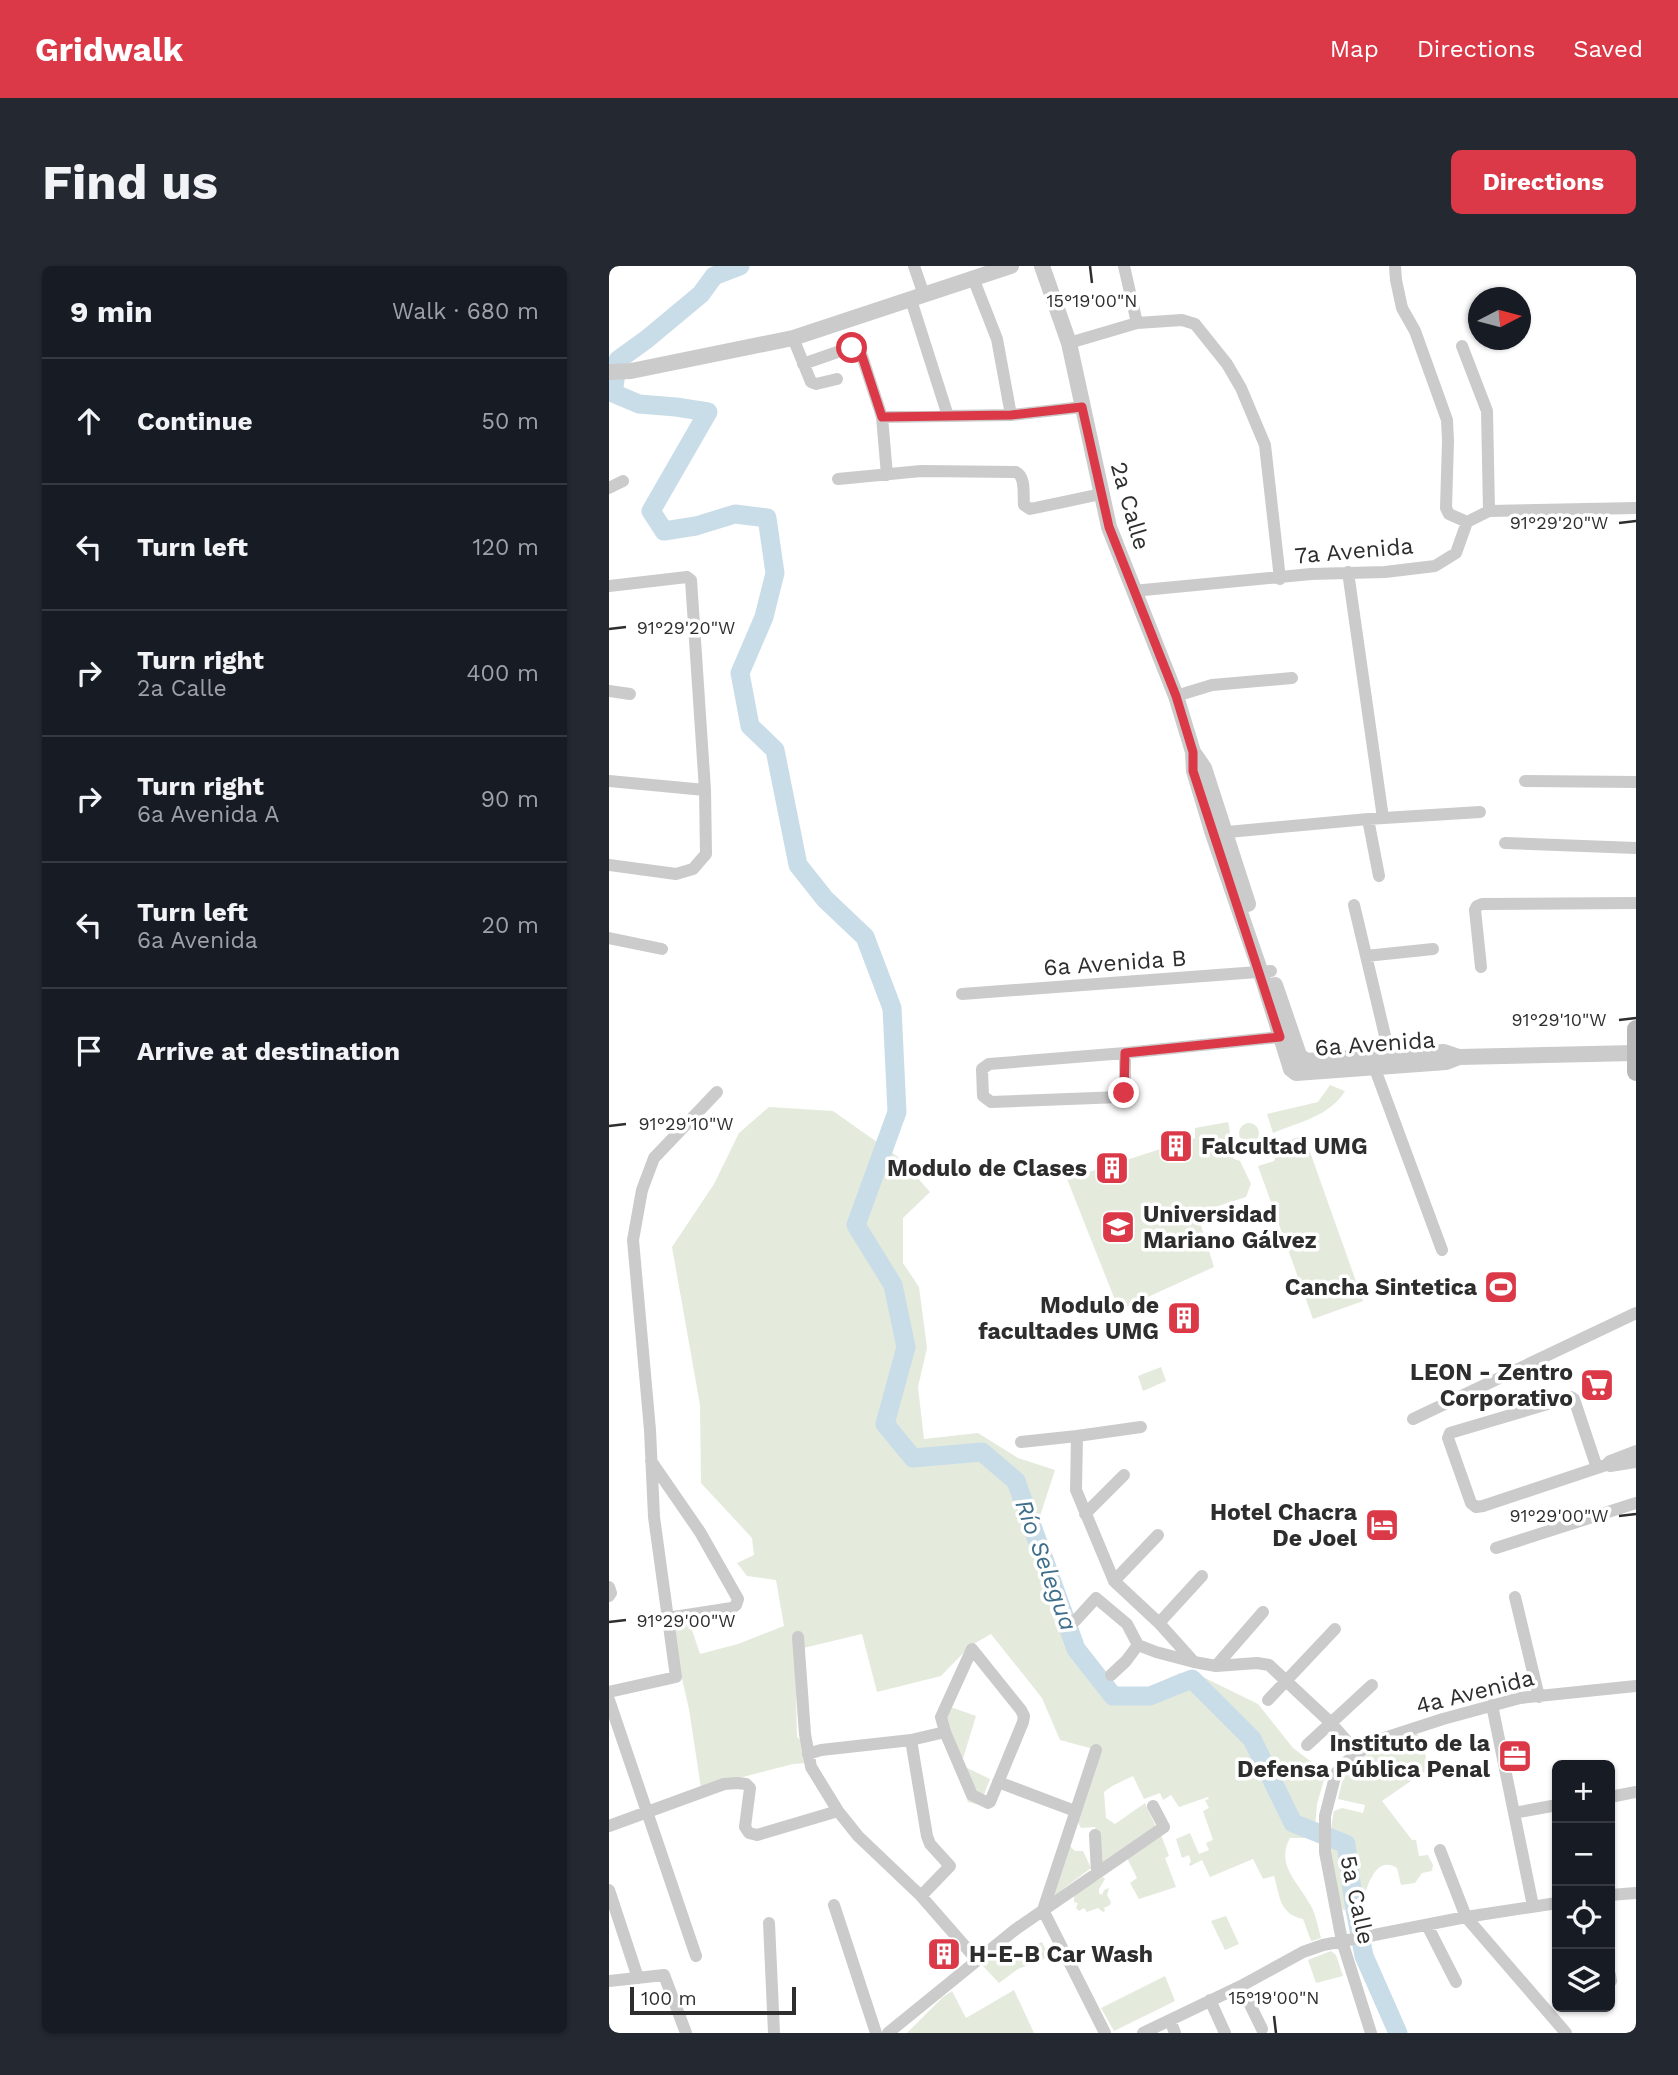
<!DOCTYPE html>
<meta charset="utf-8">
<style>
:root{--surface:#171b24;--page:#242831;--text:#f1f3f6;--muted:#9ea1a6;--line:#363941;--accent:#db3948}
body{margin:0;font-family:"Work Sans",sans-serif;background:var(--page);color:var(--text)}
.controls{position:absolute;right:21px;bottom:21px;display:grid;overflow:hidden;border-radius:10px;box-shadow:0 2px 5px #0004}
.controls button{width:63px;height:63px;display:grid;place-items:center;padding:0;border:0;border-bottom:2px solid var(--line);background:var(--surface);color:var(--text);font:35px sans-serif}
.compass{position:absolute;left:859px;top:21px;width:63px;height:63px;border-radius:50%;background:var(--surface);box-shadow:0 2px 5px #0004;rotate:84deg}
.scale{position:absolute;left:21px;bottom:18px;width:166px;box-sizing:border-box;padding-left:7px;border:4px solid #2e2e2e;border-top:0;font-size:19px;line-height:24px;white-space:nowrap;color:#2e2e2e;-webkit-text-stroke:5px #fff;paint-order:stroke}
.stop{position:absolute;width:21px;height:21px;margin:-16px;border:5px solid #db3948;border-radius:50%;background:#fff}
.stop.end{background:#db3948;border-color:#fff;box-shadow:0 2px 7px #0008}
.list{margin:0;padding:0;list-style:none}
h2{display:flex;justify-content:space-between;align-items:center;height:91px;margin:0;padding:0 28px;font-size:30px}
h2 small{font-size:23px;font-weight:400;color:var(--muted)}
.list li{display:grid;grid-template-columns:46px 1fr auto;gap:21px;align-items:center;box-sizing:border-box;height:126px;padding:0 28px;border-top:2px solid var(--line)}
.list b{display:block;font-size:26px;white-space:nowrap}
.list p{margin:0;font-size:23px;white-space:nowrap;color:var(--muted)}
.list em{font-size:23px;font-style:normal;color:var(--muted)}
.icon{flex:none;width:38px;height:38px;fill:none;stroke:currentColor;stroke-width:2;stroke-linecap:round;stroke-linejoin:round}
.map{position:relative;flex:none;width:1027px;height:1767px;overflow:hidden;border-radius:10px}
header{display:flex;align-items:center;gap:42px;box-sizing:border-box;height:98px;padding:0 35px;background:var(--accent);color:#fff}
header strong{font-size:33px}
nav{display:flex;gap:38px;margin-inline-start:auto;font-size:24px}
.intro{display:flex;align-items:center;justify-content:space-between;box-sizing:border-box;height:168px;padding:0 42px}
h1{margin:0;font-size:49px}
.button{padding:18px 32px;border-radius:10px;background:var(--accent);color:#fff;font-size:24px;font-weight:700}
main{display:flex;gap:42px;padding:0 42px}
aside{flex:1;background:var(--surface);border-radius:10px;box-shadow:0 2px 5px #0004}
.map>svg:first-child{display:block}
.green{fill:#e4eadc;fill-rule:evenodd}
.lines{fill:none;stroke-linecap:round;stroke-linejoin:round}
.river{stroke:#c9dde9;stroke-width:19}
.minor{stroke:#cbcbcb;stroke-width:12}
.tertiary{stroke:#cbcbcb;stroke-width:16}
.secondary{stroke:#b8b8b8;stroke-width:18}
.route{stroke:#db3948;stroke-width:9}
.ticks{fill:none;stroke:#2e2e2e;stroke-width:2.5}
.labels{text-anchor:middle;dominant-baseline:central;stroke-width:7;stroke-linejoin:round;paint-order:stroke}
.street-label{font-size:23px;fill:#2e2e2e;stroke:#fff}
.poi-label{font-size:23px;font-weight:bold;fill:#2e2e2e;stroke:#fff;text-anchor:end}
.water-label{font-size:24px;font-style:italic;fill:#406f8b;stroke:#fff}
.ticks-label{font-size:18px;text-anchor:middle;fill:#2e2e2e;stroke:#fff;stroke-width:7;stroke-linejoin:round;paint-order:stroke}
</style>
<header>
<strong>Gridwalk</strong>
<nav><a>Map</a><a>Directions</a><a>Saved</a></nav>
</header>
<div class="intro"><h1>Find us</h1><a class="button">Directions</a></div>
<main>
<aside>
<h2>9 min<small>Walk · 680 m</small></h2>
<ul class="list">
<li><svg class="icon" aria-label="ahead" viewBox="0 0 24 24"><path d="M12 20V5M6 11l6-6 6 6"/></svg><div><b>Continue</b></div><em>50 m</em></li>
<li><svg class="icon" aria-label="left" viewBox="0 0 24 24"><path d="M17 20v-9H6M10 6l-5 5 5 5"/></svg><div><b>Turn left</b></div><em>120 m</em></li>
<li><svg class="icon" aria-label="right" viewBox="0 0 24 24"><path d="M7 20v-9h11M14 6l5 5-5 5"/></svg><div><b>Turn right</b><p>2a Calle</p></div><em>400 m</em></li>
<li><svg class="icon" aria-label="right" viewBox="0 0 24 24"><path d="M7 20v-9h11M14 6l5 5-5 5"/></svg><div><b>Turn right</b><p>6a Avenida A</p></div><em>90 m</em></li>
<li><svg class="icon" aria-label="left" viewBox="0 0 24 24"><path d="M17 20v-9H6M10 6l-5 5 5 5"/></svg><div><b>Turn left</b><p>6a Avenida</p></div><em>20 m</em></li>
<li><svg class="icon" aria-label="arrive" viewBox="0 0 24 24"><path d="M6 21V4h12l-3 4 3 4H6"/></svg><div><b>Arrive at destination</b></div></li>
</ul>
</aside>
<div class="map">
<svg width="1027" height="1767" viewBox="0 0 1027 1767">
<rect width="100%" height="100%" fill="#fff"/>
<path class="green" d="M721,819L736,825C721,850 690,856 664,867L658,848L709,836Z
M160,841L224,845L292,893L321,926L294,952V997L310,1021L318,1082L309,1121L315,1173L369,1167L409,1192L446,1204L431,1250L430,1259L437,1292L461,1359L476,1386L507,1427L529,1426L571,1407L594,1411L649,1438L684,1482L717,1507L708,1538L706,1562L710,1563L708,1569L698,1572H681C666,1599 690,1617 702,1640C707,1649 709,1661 712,1672L702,1675L694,1653C670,1648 671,1630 665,1610L654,1613L644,1593L601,1611L593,1594L581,1600L580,1598L582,1596L580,1589L573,1592L567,1573L581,1567L590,1588L600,1584L597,1577L604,1574L594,1545L600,1542L596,1534L600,1533L599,1531L570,1541L562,1529L554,1534L551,1527L535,1533L524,1510L503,1520L495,1526L497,1552L506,1558L536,1537L547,1561L490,1600L486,1561L472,1562L468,1554L488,1484L451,1474L433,1432L382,1368L361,1380L332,1410L268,1426L253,1368L186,1384L188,1471L200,1481L199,1497L184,1498L92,1522L80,1443L61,1361L81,1358L91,1388L129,1378L175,1360L167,1314L138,1310L128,1297L145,1289L143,1272L92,1217L91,1139L63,981L105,918L130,867ZM428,1287L459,1378L446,1356L427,1296Z
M619,856C623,869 619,880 625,893L631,895L642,918L637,931L588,947L605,1001L510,1044L458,913L586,872V862Z
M630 867a10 10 0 1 1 20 0a10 10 0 1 1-20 0Z
M695,869L754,1035L704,1053L649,900L665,895L673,877Z
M552,1101L557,1115L534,1125L529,1110Z
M336,1439L367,1450L352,1499L381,1513L371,1539L359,1536L329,1457Z
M808,1467L815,1483L819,1500L815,1506L773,1535L803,1574H807L810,1590L819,1589L824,1599L823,1605L813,1607L806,1617L792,1619L788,1602C765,1588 758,1624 752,1639L739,1644H734C720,1614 718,1577 725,1545L733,1542L754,1547L756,1539L729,1533C731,1525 733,1513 738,1506C754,1487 785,1473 808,1467Z
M551,1566L560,1590L556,1592L567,1621L530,1633L521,1617L528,1612L518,1592Z
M460,1579L466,1585H474L482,1602L442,1632Z
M494,1611L496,1613L490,1623V1627L493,1629L495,1624L500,1622L498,1629L502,1636L501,1639L495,1642L496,1645L494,1646L489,1642L478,1646L475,1642L470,1645L467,1642L469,1637L465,1636V1628Z
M617,1650L630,1678L616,1684L602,1655Z
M433,1676L440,1691L409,1703L390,1717L372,1698L383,1688L400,1678L406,1692L412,1690L411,1686Z
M722,1685L727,1689L734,1710L707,1717L699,1694Z
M556,1710L566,1735L505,1765L492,1742Z
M405,1724L425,1767H298L334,1731L343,1725L357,1752Z"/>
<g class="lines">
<path class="river" d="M131,0L105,10L92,28L38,73L9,94L4,127L30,138L67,141L99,146L42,245L55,265L87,260L126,248L158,252L166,307L155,351L131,407L141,460L166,484L189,599L216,633L256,671L283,742L288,846L247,959L284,1019L297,1081L276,1158L304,1192L373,1186L407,1215L467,1383L504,1430H541L583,1413L643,1473L684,1557L737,1578L745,1638L755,1690L789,1767"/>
<path class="minor" d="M305,0L315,29
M515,0L528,57
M786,0L787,14L793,42L806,65L838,154L839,175L837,242L840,248L858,256
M364,12L388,73L402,149
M302,34L339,150
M184,72L202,116L207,118L228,113
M460,77L528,57L573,54L586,58L618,98L632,122L656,179L671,313
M853,80L878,145L880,245
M194,98L237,83L249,84L253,90L273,151L278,209
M273,151L402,149L473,141
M229,213L312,205L407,206C417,211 414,228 415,239L421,243L492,228
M0,222L14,215
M739,306L774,552
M0,320L78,311L82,314L96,524L97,588L84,603L67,608L0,599
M524,325L702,308L776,306L826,300L847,287L858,256L880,245L1027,242
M0,425L21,428
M567,430L603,419L683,412
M0,515L96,524
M916,515L1027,516
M759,553L770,610
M608,567L759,553L871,546
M896,577L1027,582
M745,639L782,795
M0,672L53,683
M757,690L824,683
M872,701L866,644L868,640L873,638L1027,637
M353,728L662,705
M516,787V822L512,831L382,836L374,830L373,803L380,798L516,787L671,771
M766,803L833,984
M804,1153L1027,1047
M532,1161L468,1170L467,1224L505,1315L550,1357L585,1396L607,1400L648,1397L660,1399L722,1457L748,1487
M412,1176L468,1170
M42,1195L91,1266L129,1333L127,1339L123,1342L58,1352
M1001,1200L1027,1196
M988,1202L965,1133L962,1131L841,1167L839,1172L862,1237L867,1241L874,1240L997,1199L1001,1195L1027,1185
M476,1248L515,1209
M887,1282L1027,1237
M505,1315L549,1269
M0,1321L2,1327L0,1330
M906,1331L930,1431
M466,1355L487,1332L518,1358L529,1379L547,1386L585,1396
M550,1357L593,1310
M189,1371L196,1468L202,1501L229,1545L249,1570L312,1630L368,1694
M363,1383L412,1444L415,1450L414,1456L381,1536L379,1537L363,1529L336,1466L332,1451Z
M607,1400L654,1346
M502,1409L517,1395L529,1379
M0,1426L67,1411L45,1251L41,1164L24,974L33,924L45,892L108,826
M0,1434L87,1690
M659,1434L726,1363
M883,1439L924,1640
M302,1474L318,1570L321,1578L341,1600L312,1630
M698,1479L763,1419
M487,1484L434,1644L496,1767
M199,1488L212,1484L302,1474L336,1466
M389,1516L466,1545
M1001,1531L1027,1526
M905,1547L948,1539
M0,1560L115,1518L128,1517L137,1518L141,1522L136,1561L140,1567L148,1569L229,1545
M486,1569L488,1607
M831,1584L857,1651L957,1767
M0,1624L29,1712
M1001,1629L1027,1627
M225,1639L267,1767
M160,1657L165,1767
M818,1659L847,1716
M1001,1709L1002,1715
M0,1715L55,1709L77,1767
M632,1720L653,1763
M601,1734L616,1767
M561,1754L566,1767
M279,1767L407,1663L555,1561L544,1540
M534,1767L632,1720L694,1686L714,1679L857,1651L948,1637
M762,1767L733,1675L716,1586V1550L727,1507L737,1496L766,1475L834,1453L911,1432L1027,1420"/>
<path class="tertiary" d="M433,0L460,77L500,261L567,430L584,486L585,505L604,568L652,707L682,803L687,807L837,796L850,791
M0,106L22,105L184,72L402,0
M584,486L595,502L639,638
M666,719L690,789L696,795L835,786L850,791L1026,787"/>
<path class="secondary" d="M1027,763V806"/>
</g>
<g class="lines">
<path class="route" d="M243,82L249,84L253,90L273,151L402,149L473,141L500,261L567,430L584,486V505L671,771L516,787L515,827"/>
</g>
<path class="ticks" d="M481,0L483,17M1010,257L1027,255M0,363L17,361M1010,754L1027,752M0,860L17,858M1010,1250L1027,1248M0,1356L17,1354M665,1750L667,1767"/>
<defs>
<g id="building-square" transform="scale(1.75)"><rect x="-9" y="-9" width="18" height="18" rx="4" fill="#db3948" stroke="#fff"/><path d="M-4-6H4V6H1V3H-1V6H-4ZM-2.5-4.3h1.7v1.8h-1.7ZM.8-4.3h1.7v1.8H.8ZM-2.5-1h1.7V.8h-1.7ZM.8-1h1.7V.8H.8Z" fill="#fff"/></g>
<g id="university-square" transform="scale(1.75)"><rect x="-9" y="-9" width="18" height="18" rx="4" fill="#db3948" stroke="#fff"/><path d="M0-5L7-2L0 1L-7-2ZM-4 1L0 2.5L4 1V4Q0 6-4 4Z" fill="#fff"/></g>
<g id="stadium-square" transform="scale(1.75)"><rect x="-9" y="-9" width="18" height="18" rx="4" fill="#db3948" stroke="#fff"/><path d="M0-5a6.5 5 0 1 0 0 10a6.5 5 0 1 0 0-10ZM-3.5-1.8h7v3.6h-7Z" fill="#fff"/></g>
<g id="supermarket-square" transform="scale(1.75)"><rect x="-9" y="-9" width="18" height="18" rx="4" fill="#db3948" stroke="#fff"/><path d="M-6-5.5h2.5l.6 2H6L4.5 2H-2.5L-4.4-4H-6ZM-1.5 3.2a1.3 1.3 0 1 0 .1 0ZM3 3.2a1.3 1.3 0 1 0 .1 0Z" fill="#fff"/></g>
<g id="hotel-square" transform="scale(1.75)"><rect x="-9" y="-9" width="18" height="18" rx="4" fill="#db3948" stroke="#fff"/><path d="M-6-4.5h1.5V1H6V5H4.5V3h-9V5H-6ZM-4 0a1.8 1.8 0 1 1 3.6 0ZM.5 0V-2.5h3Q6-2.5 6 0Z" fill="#fff"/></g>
<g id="office-square" transform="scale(1.75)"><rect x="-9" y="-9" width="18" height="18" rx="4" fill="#db3948" stroke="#fff"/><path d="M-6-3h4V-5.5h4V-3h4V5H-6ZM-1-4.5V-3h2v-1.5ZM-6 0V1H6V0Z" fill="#fff"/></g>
</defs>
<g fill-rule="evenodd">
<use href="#building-square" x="567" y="880"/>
<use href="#building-square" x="503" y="902"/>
<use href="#university-square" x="509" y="961"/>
<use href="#stadium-square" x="892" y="1021"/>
<use href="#building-square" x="575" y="1052"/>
<use href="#supermarket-square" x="988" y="1119"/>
<use href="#hotel-square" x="773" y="1259"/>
<use href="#office-square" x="906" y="1490"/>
<use href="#building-square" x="335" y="1688"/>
</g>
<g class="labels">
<g class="street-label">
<text transform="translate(521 240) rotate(74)">2a Calle</text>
<text transform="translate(745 285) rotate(-5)">7a Avenida</text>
<text transform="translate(506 697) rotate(-4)">6a Avenida B</text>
<text transform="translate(766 778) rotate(-4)">6a Avenida</text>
<text transform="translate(866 1426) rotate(-14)">4a Avenida</text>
<text transform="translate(748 1634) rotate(78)">5a Calle</text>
</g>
<g class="poi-label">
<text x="592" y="880" text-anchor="start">Falcultad UMG</text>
<text x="478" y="902">Modulo de Clases</text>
<text x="534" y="948" text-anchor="start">Universidad<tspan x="534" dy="26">Mariano Gálvez</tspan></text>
<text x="868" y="1021">Cancha Sintetica</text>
<text x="550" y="1039">Modulo de<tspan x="550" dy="26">facultades UMG</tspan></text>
<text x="964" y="1106">LEON - Zentro<tspan x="964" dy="26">Corporativo</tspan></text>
<text x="748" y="1246">Hotel Chacra<tspan x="748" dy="26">De Joel</tspan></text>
<text x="881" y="1477">Instituto de la<tspan x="881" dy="26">Defensa Pública Penal</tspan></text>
<text x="360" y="1688" text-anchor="start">H-E-B Car Wash</text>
</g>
<g class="water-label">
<text transform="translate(437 1299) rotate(70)">Río Selegua</text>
</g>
</g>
<g class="ticks-label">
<text x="483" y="41">15°19'00"N</text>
<text x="950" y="263">91°29'20"W</text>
<text x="77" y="368">91°29'20"W</text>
<text x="950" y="760">91°29'10"W</text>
<text x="77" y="864">91°29'10"W</text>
<text x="950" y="1256">91°29'00"W</text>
<text x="77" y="1361">91°29'00"W</text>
<text x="665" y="1738">15°19'00"N</text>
</g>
</svg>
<div class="controls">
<button>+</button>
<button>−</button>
<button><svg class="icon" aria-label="locate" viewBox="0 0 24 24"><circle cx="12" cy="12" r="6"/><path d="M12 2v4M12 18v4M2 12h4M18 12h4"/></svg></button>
<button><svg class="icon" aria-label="layers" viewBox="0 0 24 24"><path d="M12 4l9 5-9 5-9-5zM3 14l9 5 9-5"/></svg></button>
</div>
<svg class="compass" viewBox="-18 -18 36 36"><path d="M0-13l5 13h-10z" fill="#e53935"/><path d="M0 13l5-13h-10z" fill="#9ea1a6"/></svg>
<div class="scale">100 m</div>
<div class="stop" style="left:243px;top:82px"></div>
<div class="stop end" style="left:515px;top:827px"></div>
</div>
</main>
